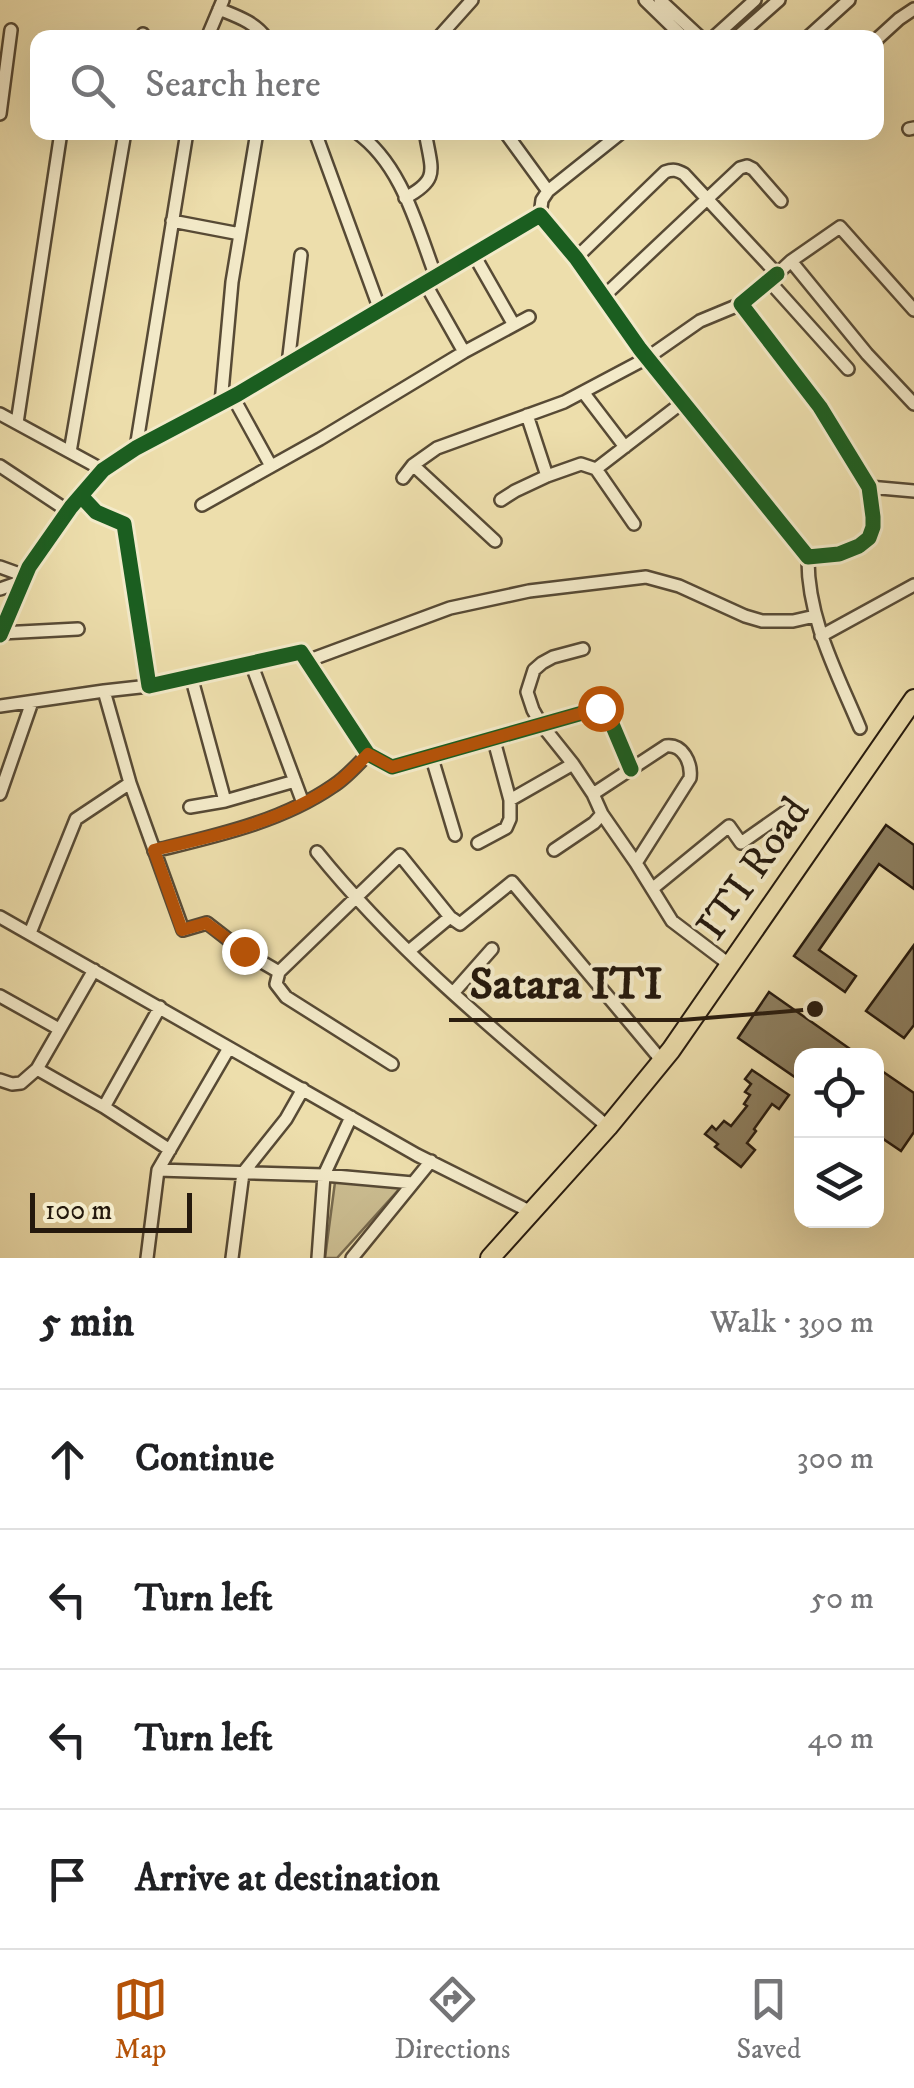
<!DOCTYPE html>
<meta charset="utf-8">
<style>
:root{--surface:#fff;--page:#f2f2f2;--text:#202124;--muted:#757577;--line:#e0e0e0;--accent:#b45309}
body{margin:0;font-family:"IM FELL DW Pica",serif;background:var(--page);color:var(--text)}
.controls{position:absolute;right:30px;bottom:30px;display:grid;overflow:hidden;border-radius:20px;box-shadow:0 10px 40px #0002}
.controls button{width:90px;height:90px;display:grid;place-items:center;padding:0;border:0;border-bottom:2px solid var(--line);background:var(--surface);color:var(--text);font:50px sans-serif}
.scale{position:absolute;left:30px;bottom:25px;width:162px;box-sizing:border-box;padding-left:10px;border:5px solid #25190d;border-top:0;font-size:28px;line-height:35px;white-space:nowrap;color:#25190d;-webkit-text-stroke:8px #f3eac9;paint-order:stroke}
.stop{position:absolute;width:30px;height:30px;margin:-22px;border:8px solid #b45309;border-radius:50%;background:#fff}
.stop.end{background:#b45309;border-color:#fff;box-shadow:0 2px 10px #0008}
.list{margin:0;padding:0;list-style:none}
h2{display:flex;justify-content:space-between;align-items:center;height:130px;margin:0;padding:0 40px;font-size:42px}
h2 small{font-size:32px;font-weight:400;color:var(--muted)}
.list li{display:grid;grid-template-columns:65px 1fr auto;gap:30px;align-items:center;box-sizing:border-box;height:140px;padding:0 40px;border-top:2px solid var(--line)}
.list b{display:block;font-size:38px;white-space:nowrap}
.list em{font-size:32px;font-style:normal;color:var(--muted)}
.icon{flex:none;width:55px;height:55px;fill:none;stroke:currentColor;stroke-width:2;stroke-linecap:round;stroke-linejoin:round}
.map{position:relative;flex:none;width:914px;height:1258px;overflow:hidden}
.search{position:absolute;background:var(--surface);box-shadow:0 10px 40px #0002;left:30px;right:30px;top:30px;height:110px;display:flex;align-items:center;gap:25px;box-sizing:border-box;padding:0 35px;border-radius:20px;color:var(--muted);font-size:38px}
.sheet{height:690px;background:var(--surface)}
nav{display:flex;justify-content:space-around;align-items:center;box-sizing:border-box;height:140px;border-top:2px solid var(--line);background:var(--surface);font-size:28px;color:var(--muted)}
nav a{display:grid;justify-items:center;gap:5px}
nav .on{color:var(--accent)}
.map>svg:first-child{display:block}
.green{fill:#cbbd91;stroke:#786b4f;stroke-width:2.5}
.building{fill:#8d7f60;stroke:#25190d;stroke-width:2.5}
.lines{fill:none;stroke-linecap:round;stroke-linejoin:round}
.street-casing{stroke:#574a35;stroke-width:16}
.primary-casing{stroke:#25190d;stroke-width:22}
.street{stroke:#f3eac9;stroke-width:11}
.primary{stroke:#eddeac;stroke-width:18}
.cycleway-casing{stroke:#f3eac9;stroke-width:21}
.cycleway{stroke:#1b5e20;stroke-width:15}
.route{stroke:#b45309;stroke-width:12}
.labels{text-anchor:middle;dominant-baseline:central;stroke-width:8;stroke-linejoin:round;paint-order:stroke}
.street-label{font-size:42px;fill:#25190d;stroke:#f3eac9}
.leader{fill:none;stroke:#25190d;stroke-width:4}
.callout-dot{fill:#25190d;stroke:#f3eac9;stroke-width:4}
.callout-label{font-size:45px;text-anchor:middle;font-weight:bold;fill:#25190d;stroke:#f3eac9;stroke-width:8;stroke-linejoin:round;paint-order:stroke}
</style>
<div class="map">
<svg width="914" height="1258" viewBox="0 0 914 1258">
<rect width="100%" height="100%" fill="#eddeac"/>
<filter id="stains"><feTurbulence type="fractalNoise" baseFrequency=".002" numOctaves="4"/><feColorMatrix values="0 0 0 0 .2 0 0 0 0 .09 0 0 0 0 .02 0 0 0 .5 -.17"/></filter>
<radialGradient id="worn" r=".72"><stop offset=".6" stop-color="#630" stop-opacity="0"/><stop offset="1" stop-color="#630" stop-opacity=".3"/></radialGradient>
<path class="green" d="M335,1182L402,1186L337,1258H325Z"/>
<path class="building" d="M886,825L914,845V889L879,864L819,950L856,976L845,992L794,956Z
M914,945V1025L904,1038L866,1011Z
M769,992L860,1056H802V1082L738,1038Z
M876,1067L914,1093V1132L901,1151L876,1134Z
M752,1070L789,1095L779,1109L772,1104L754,1129L756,1131L747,1143L755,1150L741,1167L715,1147L718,1144L705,1134L712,1126L716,1130L724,1121L731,1126L747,1106L744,1104L750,1095L745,1092L751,1084L745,1079Z"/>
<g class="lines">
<g class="street-casing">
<path id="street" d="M645,0L684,38
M660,0L701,38
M219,9C236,16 255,22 266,38
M142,38L143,34
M207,38L223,0
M438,38L472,0
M713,38L755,0
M736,38L779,0
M807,38L849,0
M876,40L899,19L914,9
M0,114L11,30
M909,129L914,128
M315,132L380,310
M356,132C402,164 417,227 436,277
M505,132L548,191
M405,198C439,180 432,171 426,137
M540,215L542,200L548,191L622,132
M172,221L240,234
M474,255L514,325
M576,258L665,172C673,169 677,170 684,174L777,274L791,261L867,354L914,404
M791,261L840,227L914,310
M769,281L848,369
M603,297L740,168L747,166L753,169L781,201
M464,352L529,317
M288,364L301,255
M583,392L625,447
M233,397L271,466
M221,403L232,282L257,132
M0,414L103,470
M17,423L61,132
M136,448L187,132
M70,452L125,132
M413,465L495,541
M0,466L68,511
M596,469L634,524
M547,476L581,464L596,469L683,402
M403,478L413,465L437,448L564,402L647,358L700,321L741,304
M869,487L914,491
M81,496L96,512L124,524L149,686L301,652L368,754L392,767L600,708L609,717L631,769
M501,500L515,491L547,476L527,415
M202,505L320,439L464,352L425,283
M808,557C807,618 837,673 860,728
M0,567L25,576
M0,589L23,581
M1,633L78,629
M0,635L29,567L71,507L103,470L136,448L238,394L540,215L576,258L640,349L808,557L839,554L859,546L869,538L873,527V517L869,487L820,407L741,304L777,274
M821,636L914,585
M583,649L553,657L542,663L534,670L527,692L533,710L541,724L573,764L593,794L666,746C683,744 692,763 690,778L636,863L672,921L730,965
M307,661L450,608L529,591L646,577L679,586L745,616L762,621H793L815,616
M251,663L303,803
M191,676L225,801
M104,691L149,686
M0,706L104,691L130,783
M493,737L510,800
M431,755L455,835
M0,794L32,702
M190,807L225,801L295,781
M602,814L636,863
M478,843L506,828L510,819V800L573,764
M554,850L594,823L602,814L593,794
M154,851C215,836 281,822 333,786C346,778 357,765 368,754
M317,852C401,956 506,1040 608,1127
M652,889L729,826L741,843L788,810
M0,917L417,1155L531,1212
M30,933L76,819L130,783L183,930L207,923L243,951L279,972
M409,951L450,917
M94,970L37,1069L104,1107L160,1007
M453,993L492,949
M0,996L59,1029
M392,1064L286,997L276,984L279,972L400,855L450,917L460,924L512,882L662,1061
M0,1080L12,1084L21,1083L37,1069
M104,1107L170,1150
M158,1170L324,1175L413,1183
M147,1258L158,1170L229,1048
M232,1258L243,1173L286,1119L303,1089
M318,1258L324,1175L351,1117
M352,1258L431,1161"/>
</g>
<g class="primary-casing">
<path id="primary" d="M490,1258L608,1127L671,1050L914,699"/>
</g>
<use href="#street" class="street"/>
<use href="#primary" class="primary"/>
<g class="cycleway-casing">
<path id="cycleway" d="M81,496L96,512L124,524L149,686L301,652L368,754L392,767L600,708L609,717L631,769
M0,635L29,567L71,507L103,470L136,448L238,394L540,215L576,258L640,349L808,557L839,554L859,546L869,538L873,527V517L869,487L820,407L741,304L777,274"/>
</g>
<use href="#cycleway" class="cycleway"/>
</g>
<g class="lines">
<path class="route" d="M244,951L206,923L182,930L154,850C215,836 281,822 333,786C346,778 357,765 368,754L392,767L600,708"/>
</g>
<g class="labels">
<g class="street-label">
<text transform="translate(754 869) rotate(-55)">ITI Road</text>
</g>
</g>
<path class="leader" d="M815 1009L682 1020H449"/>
<circle class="callout-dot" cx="815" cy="1009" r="10"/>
<g class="callout-label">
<text x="566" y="998">Satara ITI</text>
</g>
<rect width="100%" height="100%" filter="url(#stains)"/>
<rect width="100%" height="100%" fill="url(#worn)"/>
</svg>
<div class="controls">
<button><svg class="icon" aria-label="locate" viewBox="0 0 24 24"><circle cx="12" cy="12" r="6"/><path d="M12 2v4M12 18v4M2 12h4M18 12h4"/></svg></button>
<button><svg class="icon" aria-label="layers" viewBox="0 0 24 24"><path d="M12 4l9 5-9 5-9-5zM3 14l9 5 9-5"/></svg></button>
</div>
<div class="scale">100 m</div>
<div class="stop" style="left:600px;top:708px"></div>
<div class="stop end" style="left:244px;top:951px"></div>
<div class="search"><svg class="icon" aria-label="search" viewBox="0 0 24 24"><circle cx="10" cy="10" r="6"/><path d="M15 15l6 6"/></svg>Search here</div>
</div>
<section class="sheet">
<h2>5 min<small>Walk · 390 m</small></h2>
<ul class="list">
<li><svg class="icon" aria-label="ahead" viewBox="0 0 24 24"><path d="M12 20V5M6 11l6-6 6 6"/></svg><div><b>Continue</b></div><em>300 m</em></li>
<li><svg class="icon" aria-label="left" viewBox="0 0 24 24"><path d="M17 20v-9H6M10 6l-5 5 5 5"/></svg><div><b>Turn left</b></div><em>50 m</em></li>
<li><svg class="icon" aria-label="left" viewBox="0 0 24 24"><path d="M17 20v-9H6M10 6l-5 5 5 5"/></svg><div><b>Turn left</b></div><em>40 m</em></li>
<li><svg class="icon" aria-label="arrive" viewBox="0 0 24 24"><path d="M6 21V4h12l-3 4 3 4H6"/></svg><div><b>Arrive at destination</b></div></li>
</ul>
</section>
<nav>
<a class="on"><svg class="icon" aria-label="map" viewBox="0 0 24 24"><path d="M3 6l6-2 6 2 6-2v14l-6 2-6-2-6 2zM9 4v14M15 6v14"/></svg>Map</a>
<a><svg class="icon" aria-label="directions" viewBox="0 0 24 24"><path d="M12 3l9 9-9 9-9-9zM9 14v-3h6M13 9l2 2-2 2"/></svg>Directions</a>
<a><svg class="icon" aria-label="saved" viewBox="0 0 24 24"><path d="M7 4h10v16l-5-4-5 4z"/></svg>Saved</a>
</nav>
